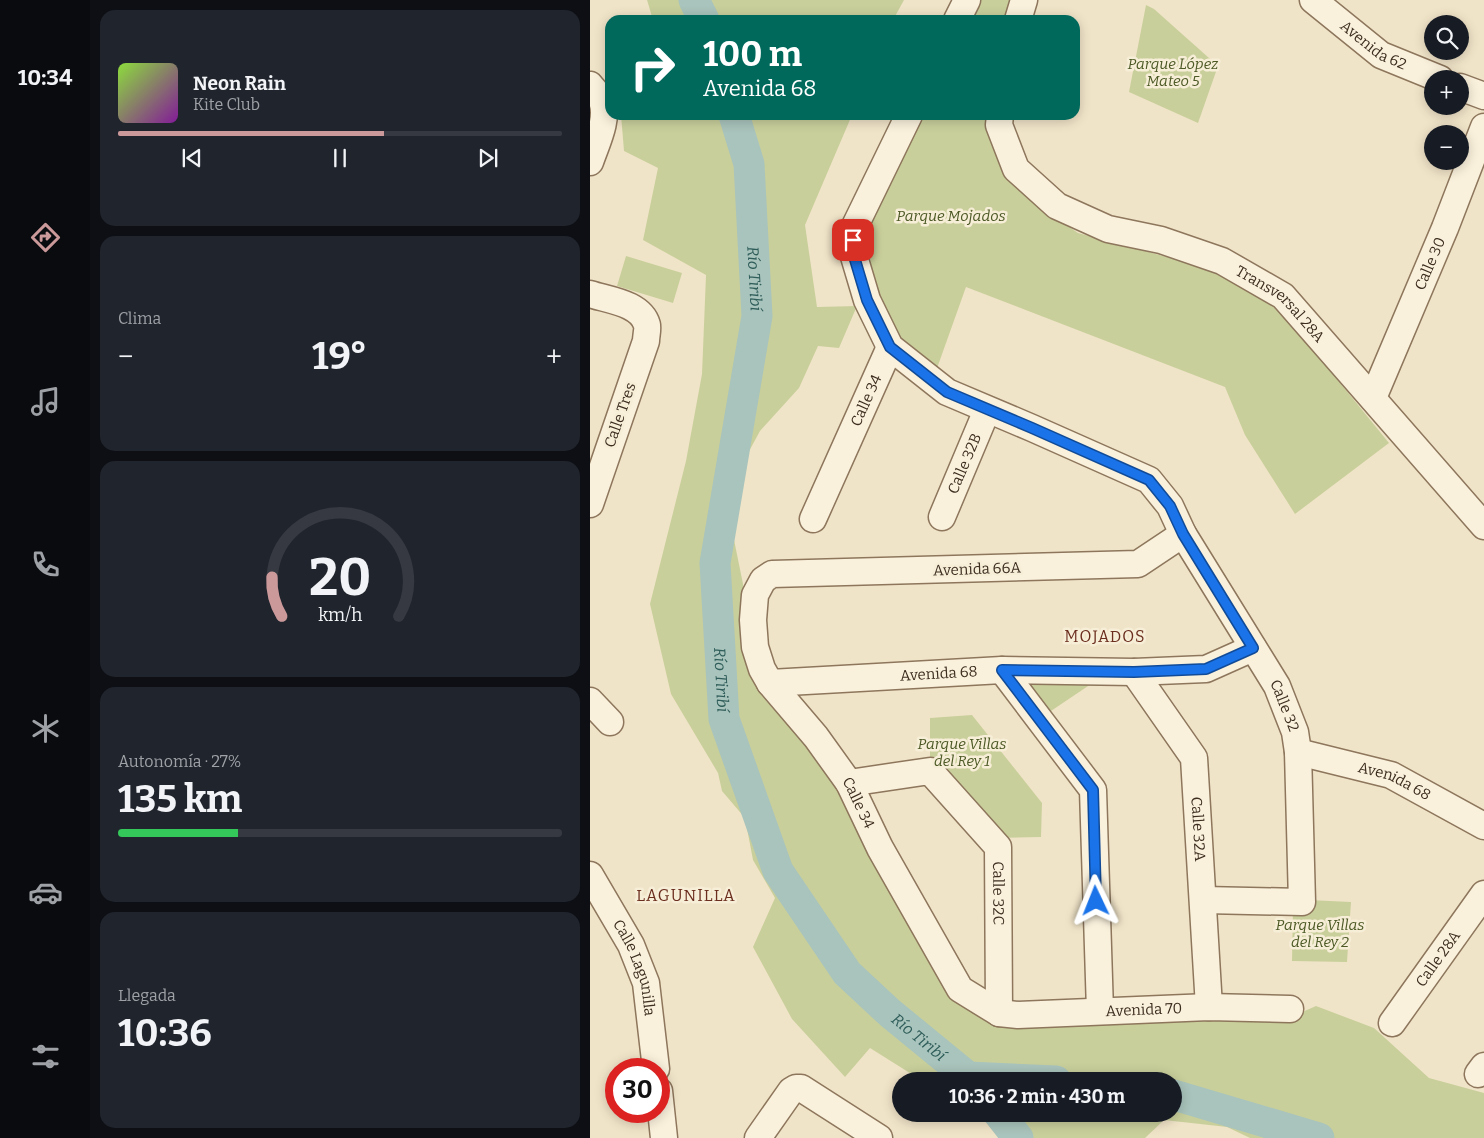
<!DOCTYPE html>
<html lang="es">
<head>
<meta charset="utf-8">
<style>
  :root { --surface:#171b24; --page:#20242c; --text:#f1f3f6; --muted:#9ea1a6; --line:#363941; --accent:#cc999b }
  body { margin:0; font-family:Bitter,serif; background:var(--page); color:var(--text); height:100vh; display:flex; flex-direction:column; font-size:19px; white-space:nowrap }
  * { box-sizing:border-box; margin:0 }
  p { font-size:16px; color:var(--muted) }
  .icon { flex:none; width:28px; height:28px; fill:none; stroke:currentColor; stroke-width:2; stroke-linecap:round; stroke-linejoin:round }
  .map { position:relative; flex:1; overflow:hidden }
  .panel { display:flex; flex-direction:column; gap:10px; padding:10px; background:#0d0f14; width:500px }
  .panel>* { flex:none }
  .hud { position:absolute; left:15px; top:15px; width:475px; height:105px; border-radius:15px; box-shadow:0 2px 12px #0003; background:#00695c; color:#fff; overflow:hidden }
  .buttons { position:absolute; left:834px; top:15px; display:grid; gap:10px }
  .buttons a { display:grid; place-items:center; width:45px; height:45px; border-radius:50%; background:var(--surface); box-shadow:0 2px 12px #0003; font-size:25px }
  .speed { position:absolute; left:15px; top:1058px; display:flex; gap:10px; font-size:25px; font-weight:700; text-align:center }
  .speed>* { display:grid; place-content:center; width:65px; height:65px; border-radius:50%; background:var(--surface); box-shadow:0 2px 12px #0003; line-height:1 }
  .speed .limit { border:8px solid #d22; background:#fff; color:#111 }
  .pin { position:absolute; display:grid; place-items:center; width:42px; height:42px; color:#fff; margin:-21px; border-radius:10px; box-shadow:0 2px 8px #0006 }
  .me { position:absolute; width:55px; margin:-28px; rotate:358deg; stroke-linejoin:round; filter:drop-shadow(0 0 4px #0008) }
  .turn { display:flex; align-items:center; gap:18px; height:105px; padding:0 15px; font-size:22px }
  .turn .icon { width:65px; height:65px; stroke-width:2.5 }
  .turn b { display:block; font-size:35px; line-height:42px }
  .big { font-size:38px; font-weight:700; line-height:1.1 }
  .panel .widget { flex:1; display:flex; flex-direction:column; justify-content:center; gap:8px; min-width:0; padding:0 18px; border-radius:15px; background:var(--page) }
  .panel .dial { align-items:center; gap:0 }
  .dial svg { height:130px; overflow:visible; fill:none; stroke:var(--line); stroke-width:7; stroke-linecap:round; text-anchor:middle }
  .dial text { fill:var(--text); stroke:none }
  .song { display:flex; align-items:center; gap:15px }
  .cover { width:60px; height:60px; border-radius:8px; background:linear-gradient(135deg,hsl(90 70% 55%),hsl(290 70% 35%)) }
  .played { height:5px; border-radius:2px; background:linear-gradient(90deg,var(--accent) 60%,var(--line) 60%) }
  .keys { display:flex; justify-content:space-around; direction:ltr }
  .heat { display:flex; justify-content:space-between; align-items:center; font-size:28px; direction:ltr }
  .charge { height:8px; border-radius:4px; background:linear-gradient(90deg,#34c759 27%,var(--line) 0) }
  .trip { position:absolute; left:302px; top:1072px; width:290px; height:50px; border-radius:25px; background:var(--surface); box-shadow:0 2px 12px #0003; font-weight:700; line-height:50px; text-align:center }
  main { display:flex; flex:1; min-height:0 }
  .tabs { display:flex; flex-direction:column; width:90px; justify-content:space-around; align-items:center; background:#090b0e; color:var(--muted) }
  .tabs .icon { width:35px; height:35px }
  .tabs .selected { color:var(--accent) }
  .tabs b { font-size:22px; color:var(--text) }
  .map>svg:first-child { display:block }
  .green { fill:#c9cf9b }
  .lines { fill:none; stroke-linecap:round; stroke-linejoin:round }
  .river { stroke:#a9c4bc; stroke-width:31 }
  .minor-casing { stroke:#8d765c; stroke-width:29 }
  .minor { stroke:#faf1dc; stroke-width:26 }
  .route-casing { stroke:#114b97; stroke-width:12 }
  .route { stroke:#1a73e8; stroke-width:9 }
  .labels { text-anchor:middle; stroke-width:5; stroke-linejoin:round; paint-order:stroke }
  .street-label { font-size:15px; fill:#3d2e20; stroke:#f7eed8 }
  .park-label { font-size:15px; font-style:italic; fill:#4d5a26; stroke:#f7eed8 }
  .water-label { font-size:16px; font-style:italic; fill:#2f5d5a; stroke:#f7eed8 }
  .neighbourhood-label { font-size:16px; letter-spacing:1px; fill:#6b2e1e; stroke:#f7eed8 }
</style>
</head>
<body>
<main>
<nav class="tabs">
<b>10:34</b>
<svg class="icon selected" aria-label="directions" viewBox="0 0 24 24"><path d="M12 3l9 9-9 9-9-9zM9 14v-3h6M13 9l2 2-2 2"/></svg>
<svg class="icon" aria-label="music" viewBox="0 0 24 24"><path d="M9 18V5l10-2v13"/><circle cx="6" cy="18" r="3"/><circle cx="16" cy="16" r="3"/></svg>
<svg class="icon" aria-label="phone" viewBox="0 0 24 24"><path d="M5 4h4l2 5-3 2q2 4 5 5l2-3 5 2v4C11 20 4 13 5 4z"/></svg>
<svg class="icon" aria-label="climate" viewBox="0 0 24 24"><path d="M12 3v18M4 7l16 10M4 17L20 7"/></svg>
<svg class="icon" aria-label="car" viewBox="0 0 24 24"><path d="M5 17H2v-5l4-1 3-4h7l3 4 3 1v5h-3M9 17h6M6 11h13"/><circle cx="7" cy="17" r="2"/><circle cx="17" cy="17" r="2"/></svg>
<svg class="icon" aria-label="filters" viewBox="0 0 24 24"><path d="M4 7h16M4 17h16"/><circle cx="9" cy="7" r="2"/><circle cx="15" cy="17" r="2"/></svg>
</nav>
<section class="panel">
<div class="widget">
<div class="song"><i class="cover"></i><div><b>Neon Rain</b><p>Kite Club</p></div></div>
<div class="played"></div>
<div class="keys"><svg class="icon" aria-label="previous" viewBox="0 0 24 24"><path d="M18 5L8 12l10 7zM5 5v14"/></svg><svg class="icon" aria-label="pause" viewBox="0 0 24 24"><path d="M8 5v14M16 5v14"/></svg><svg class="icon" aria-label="next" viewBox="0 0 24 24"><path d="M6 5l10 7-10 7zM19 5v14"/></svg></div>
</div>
<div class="widget"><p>Clima</p>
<div class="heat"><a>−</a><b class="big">19°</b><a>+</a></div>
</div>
<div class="widget dial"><svg viewBox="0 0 100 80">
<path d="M14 69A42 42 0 1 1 86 69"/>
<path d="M14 69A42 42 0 0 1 8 45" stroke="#cc999b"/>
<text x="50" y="56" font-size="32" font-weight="700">20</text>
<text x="50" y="72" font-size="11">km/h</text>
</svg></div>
<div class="widget"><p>Autonomía · 27%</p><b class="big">135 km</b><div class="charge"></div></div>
<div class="widget"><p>Llegada</p><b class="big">10:36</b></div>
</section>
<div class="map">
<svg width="894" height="1138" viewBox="0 0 894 1138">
  <rect width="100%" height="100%" fill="#f0e4c8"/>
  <g class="green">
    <polygon points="57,0 314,0 303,20 63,20"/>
    <polygon points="389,0 422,0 416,20 379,20"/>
    <polygon points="556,5 564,9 628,66 608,123 539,92"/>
    <polygon points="31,115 262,115 215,225 227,307 267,306 249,348 228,346 209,388 170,431 151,466 141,525 153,584 154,629 246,776 290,870 412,1024 694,1020 726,1006 784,1028 839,1078 894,1093 894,1138 660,1138 637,1127 574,1120 555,1138 420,1138 401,1114 584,1114 584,1081 338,1081 331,1080 280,1048 255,1077 202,1019 163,947 185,898 163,860 155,818 132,791 128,773 81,694 60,604 96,461 112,374 116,275 53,240 68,168 34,151"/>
    <polygon points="331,115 398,115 413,165 436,197 488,233 625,270 685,303 799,443 705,514 655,435 635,387 376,287 346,371 308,339 284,288 278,244 280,217"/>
    <polygon points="36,256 92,273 83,303 27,286"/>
    <polygon points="507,680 455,715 438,689 441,683"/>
    <polygon points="382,715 452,803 451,837 406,838 340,766 340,718"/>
    <polygon points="719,900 761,902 757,962 702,961 703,908"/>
  </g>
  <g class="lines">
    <g class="river">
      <polyline points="104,0 114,20"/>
      <path id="s1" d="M144 115 159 164 167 316 125 563 134 719 188 871 257 973 300 1013 383 1081"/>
      <polyline points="379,1077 466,1081"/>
      <polyline points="584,1095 729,1138"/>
      <polyline points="409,1114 428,1138"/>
    </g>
    <defs>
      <g id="minor">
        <path id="s2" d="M723 0 791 55 850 79"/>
        <polyline points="367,20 377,0"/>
        <polyline points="428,20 434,0"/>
        <path d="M0 85C4 90 9 95 12 101 19 119 6 144 0 162"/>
        <polyline points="870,87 894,96"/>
        <path id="s3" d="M319 115 264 228 263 253 277 300 300 347 357 392 442 428 559 480 580 506 593 534 687 686 705 732 708 752 712 902 614 900"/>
        <path id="s4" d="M410 115 409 125 426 169 467 206 518 229 571 240 632 261 693 296 894 526"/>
        <path d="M0 294C18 300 51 303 57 325 58 329 56 336 56 341L0 504"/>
        <path id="s5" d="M783 398 855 228 894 127"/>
        <path id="s6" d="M352 517 397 410"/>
        <path id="s7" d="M223 519 300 347"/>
        <path id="s8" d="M593 534 548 564 182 574 173 580 165 595 163 620 165 647 172 669 180 683 226 737 259 783 290 848 370 989 409 1013 428 1015 619 1007 700 1009"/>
        <polyline points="412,670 503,790 510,1011"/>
        <path id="s9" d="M544 672 604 758 619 1007"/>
        <path id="s10" d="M180 683 412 670 544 672 616 669 663 648"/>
        <polyline points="0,701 20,722"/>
        <path id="s11" d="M708 752 801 775 894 826"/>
        <path id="s12" d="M259 783 340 771 408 847 409 1013"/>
        <path id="s13" d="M0 875 41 945 56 983 66 1069"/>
        <path id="s14" d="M802 1023 894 894"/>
        <polyline points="888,1074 894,1066"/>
        <polyline points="69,1091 74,1138"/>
        <polyline points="168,1138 201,1091 206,1088 211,1088 289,1138"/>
      </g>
    </defs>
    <use href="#minor" class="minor-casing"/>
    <use href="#minor" class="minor"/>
  </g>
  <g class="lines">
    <defs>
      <polyline id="route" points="263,240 263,253 277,300 300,347 357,392 442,428 559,480 580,506 593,534 663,648 616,669 544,672 412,670 503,790 506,901"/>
    </defs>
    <use href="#route" class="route-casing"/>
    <use href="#route" class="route"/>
  </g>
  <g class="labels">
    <g class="street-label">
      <text dy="5" stroke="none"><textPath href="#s2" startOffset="76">Avenida 62</textPath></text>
      <text dy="5" stroke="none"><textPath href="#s5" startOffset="146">Calle 30</textPath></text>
      <text dy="5" stroke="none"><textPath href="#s4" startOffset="360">Transversal 28A</textPath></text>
      <text dy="5" stroke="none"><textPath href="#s7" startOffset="130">Calle 34</textPath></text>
      <text transform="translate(30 415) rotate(-71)" y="5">Calle Tres</text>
      <text dy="5" stroke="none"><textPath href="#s6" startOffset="58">Calle 32B</textPath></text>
      <text transform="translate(387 569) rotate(-2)" y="5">Avenida 66A</text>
      <text dy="5" stroke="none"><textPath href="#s10" startOffset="169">Avenida 68</textPath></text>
      <text dy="5" stroke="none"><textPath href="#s3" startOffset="809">Calle 32</textPath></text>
      <text dy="5" stroke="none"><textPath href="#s11" startOffset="101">Avenida 68</textPath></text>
      <text dy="5" stroke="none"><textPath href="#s8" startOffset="689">Calle 34</textPath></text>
      <text dy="5" stroke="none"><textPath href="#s9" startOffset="176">Calle 32A</textPath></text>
      <text dy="5" stroke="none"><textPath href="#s12" startOffset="230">Calle 32C</textPath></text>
      <text dy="5" stroke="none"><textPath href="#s14" startOffset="79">Calle 28A</textPath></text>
      <text dy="5" stroke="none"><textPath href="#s13" startOffset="104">Calle Lagunilla</textPath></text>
      <text dy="5" stroke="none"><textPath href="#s8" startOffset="1092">Avenida 70</textPath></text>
    </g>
    <g class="park-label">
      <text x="583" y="69">Parque López<tspan x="583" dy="17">Mateo 5</tspan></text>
      <text x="361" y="221">Parque Mojados</text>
      <text x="372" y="749">Parque Villas<tspan x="372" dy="17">del Rey 1</tspan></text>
      <text x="730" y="930">Parque Villas<tspan x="730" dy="17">del Rey 2</tspan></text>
    </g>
    <g class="water-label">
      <text dy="6" stroke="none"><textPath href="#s1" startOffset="166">Río Tiribí</textPath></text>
      <text dy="6" stroke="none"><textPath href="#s1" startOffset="571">Río Tiribí</textPath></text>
      <text dy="6" stroke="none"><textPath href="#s1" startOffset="991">Río Tiribí</textPath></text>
    </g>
    <g class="neighbourhood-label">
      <text x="515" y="642">MOJADOS</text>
      <text x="96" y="901">LAGUNILLA</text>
    </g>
  </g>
</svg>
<div class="buttons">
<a><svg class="icon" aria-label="search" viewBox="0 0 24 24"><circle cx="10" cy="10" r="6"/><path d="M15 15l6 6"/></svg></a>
<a>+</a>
<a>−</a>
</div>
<div class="speed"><div class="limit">30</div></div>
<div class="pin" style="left:263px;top:240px;background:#d93025"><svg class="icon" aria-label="arrive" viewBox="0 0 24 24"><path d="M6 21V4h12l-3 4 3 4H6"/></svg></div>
<svg class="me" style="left:506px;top:901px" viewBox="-20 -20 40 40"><path d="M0-17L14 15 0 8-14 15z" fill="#1a73e8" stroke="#fff" stroke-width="4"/></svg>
<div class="trip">10:36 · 2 min · 430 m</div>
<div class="hud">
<div class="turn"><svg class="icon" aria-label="right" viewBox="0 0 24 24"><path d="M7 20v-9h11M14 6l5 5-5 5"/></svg><div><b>100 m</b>Avenida 68</div></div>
</div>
</div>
</main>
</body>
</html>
